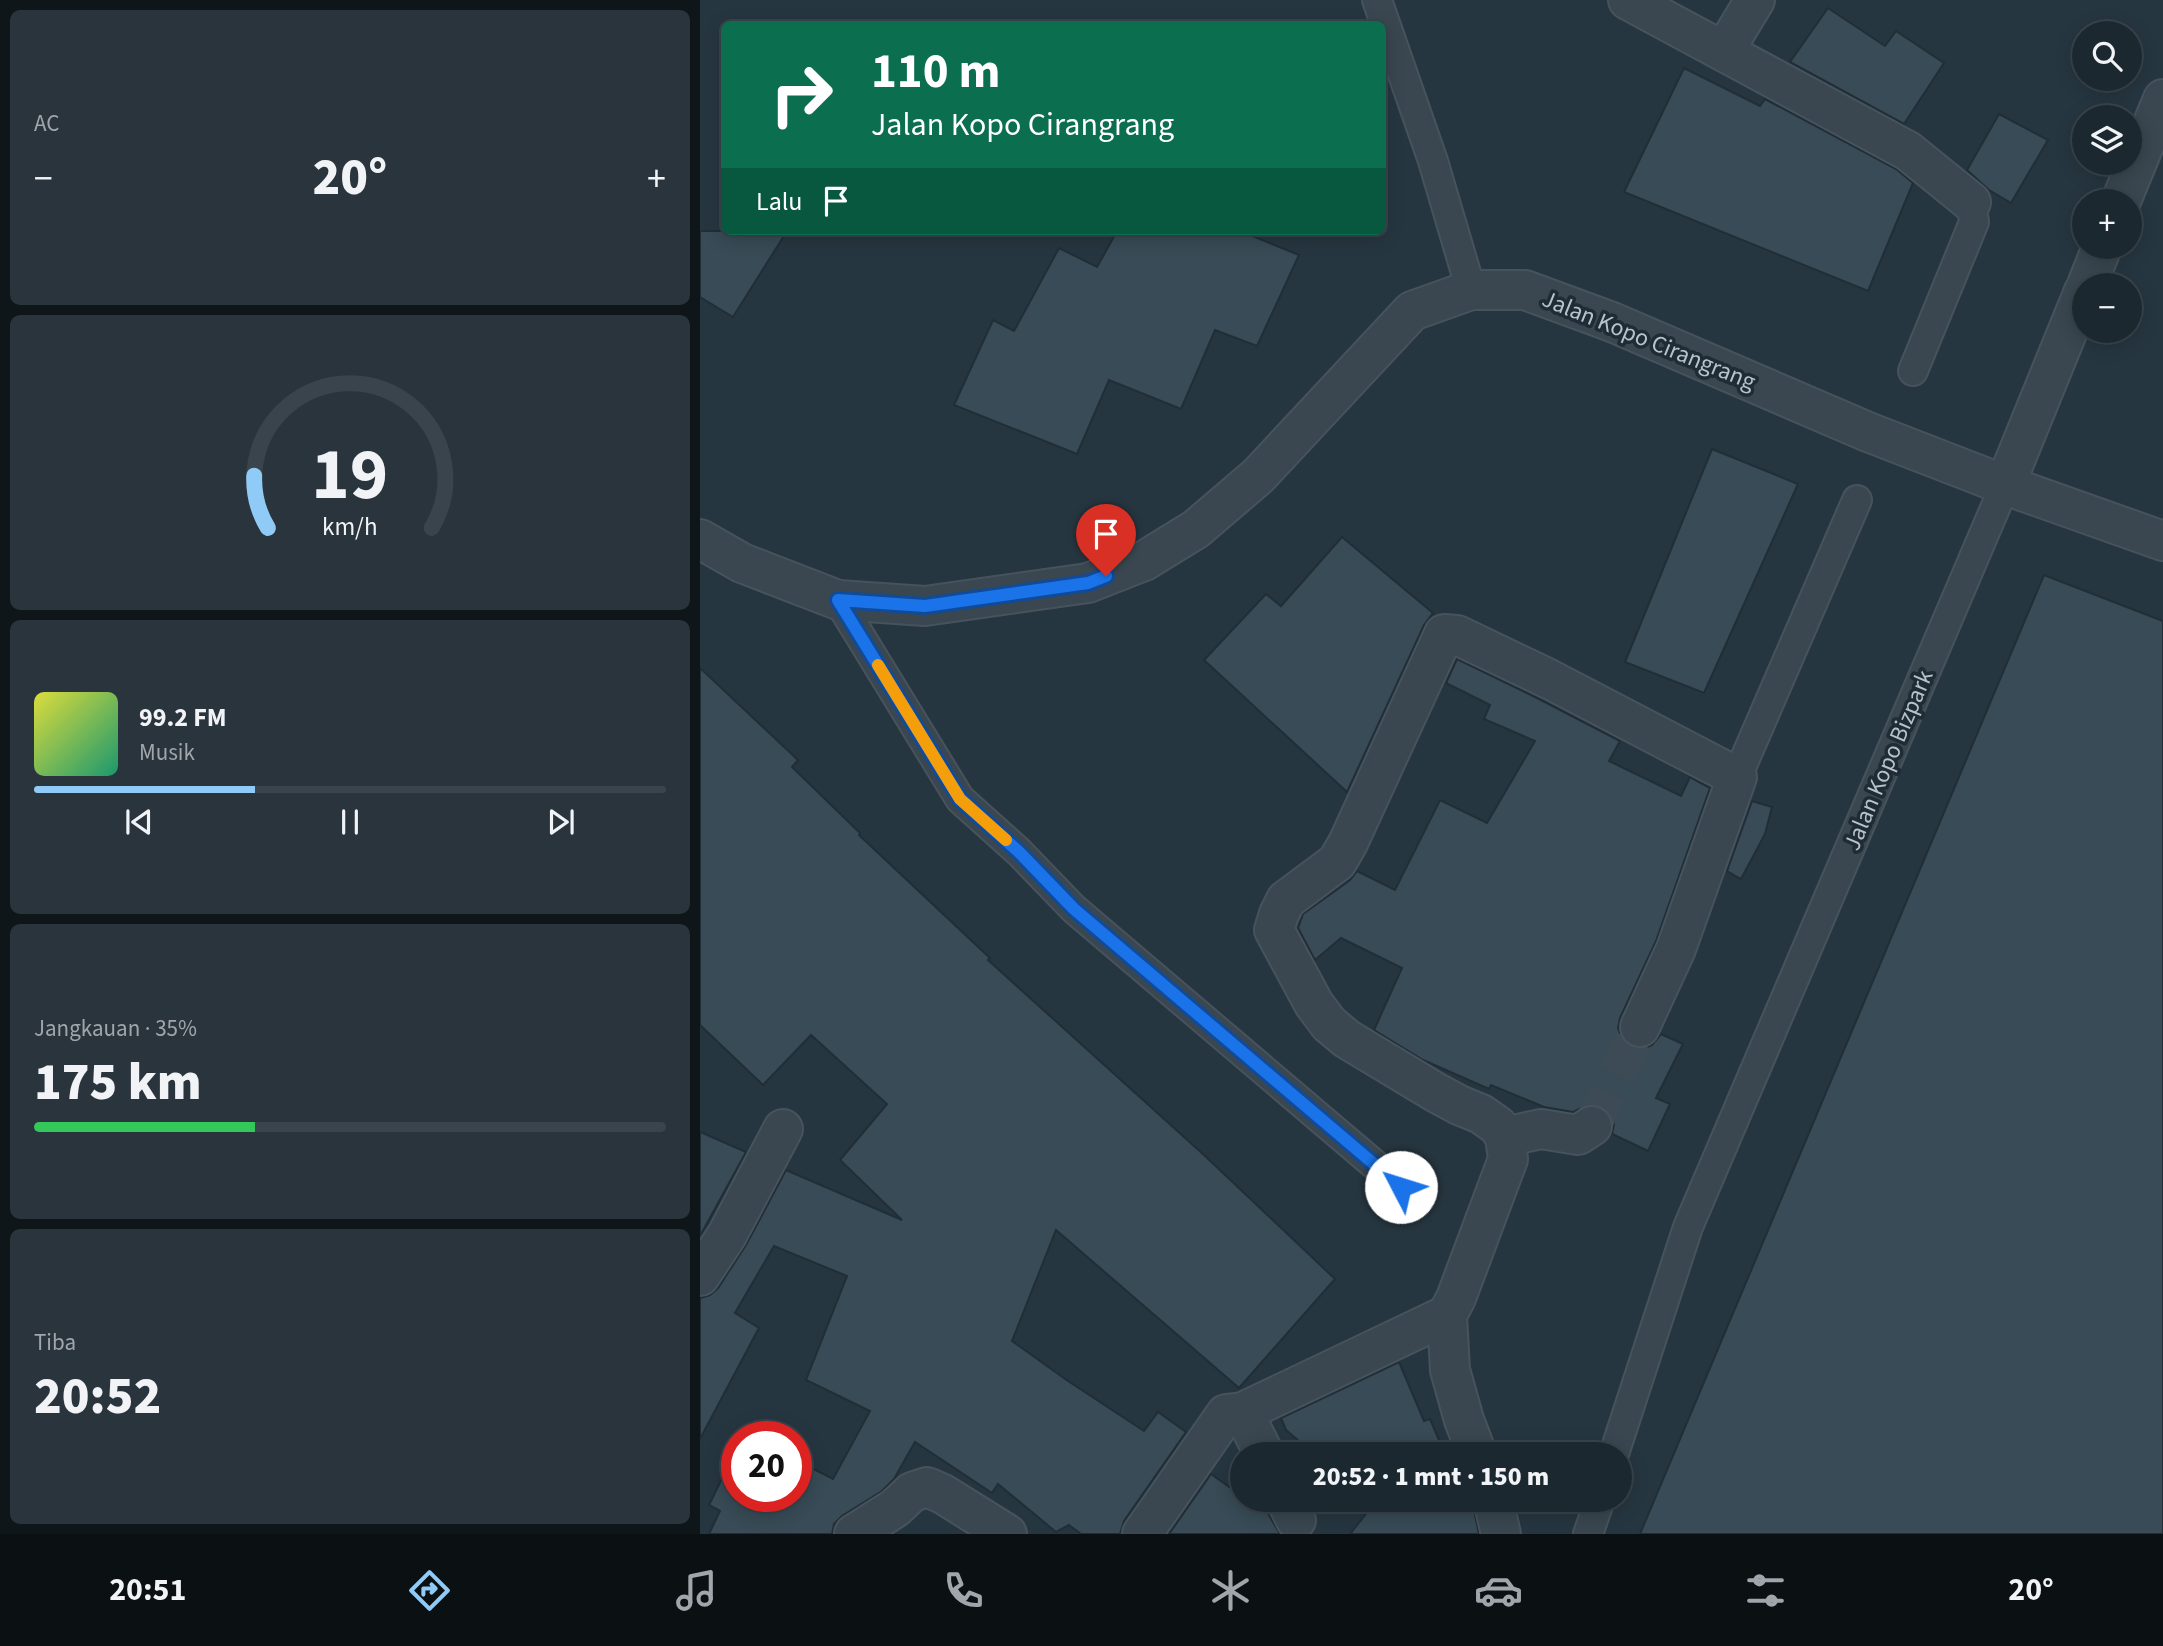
<!DOCTYPE html>
<html lang="id">
<head>
<meta charset="utf-8">
<style>
  :root { --surface:#1c2830; --page:#29343c; --text:#f1f3f6; --muted:#a0a6ab; --line:#3a444c; --accent:#90caf6 }
  body { margin:0; font-family:"Source Sans 3",sans-serif; background:var(--page); color:var(--text); height:100vh; display:flex; flex-direction:column; font-size:26px; white-space:nowrap }
  * { box-sizing:border-box; margin:0 }
  p { font-size:23px; color:var(--muted) }
  .icon { flex:none; width:38px; height:38px; fill:none; stroke:currentColor; stroke-width:2; stroke-linecap:round; stroke-linejoin:round }
  .map { position:relative; flex:1; overflow:hidden }
  .panel { display:flex; flex-direction:column; gap:10px; padding:10px; background:#0f161a; width:700px }
  .panel>* { flex:none }
  .hud { position:absolute; left:21px; top:21px; width:665px; height:214px; border-radius:10px; box-shadow:0 4px 18px #0003,0 0 0 2px var(--line); background:#0b6e4f; color:#fff; overflow:hidden }
  .tools { position:absolute; left:1372px; top:21px; display:grid; gap:14px }
  .tools a { display:grid; place-items:center; width:70px; height:70px; border-radius:50%; background:var(--surface); box-shadow:0 4px 18px #0003,0 0 0 2px var(--line); font-size:35px }
  .speed { position:absolute; left:21px; top:1421px; display:flex; gap:14px; font-size:35px; font-weight:700; text-align:center }
  .speed>* { display:grid; place-content:center; width:91px; height:91px; border-radius:50%; background:var(--surface); box-shadow:0 4px 18px #0003,0 0 0 2px var(--line); line-height:1 }
  .speed .limit { border:10px solid #d22; background:#fff; color:#111 }
  .pin { position:absolute; display:grid; place-items:center; width:60px; height:60px; color:#fff; margin:-72px -30px; border-radius:50% 50% 50% 0; rotate:-45deg; box-shadow:0 0 7px #0007 }
  .pin .icon { rotate:45deg }
  .me { position:absolute; width:77px; margin:-38px; rotate:310deg; stroke-linejoin:round; filter:drop-shadow(0 0 5px #0008) }
  .turn { display:flex; align-items:center; gap:24px; height:147px; padding:0 35px; font-size:32px }
  .turn .icon { width:91px; height:91px; stroke-width:2.5 }
  .turn b { display:block; font-size:49px; line-height:60px }
  .then { display:flex; align-items:center; height:66px; padding:0 35px; background:#0003; gap:14px; font-size:26px }
  .big { font-size:52px; font-weight:800; line-height:1.1 }
  .panel .card { flex:1; display:flex; flex-direction:column; justify-content:center; gap:10px; min-width:0; padding:0 24px; border-radius:10px; background:var(--page) }
  .panel .dial { align-items:center; gap:0 }
  .dial svg { height:182px; overflow:visible; fill:none; stroke:var(--line); stroke-width:7; stroke-linecap:round; text-anchor:middle }
  .dial text { fill:var(--text); stroke:none }
  .song { display:flex; align-items:center; gap:21px }
  .cover { width:84px; height:84px; border-radius:10px; background:linear-gradient(135deg,hsl(60 70% 55%),hsl(160 70% 35%)) }
  .played { height:7px; border-radius:4px; background:linear-gradient(90deg,var(--accent) 35%,var(--line) 35%) }
  .keys { display:flex; justify-content:space-around; direction:ltr }
  .heat { display:flex; justify-content:space-between; align-items:center; font-size:38px; direction:ltr }
  .charge { height:10px; border-radius:5px; background:linear-gradient(90deg,#34c759 35%,var(--line) 0) }
  .trip { position:absolute; left:530px; top:1442px; width:402px; height:70px; border-radius:35px; background:var(--surface); box-shadow:0 4px 18px #0003,0 0 0 2px var(--line); font-weight:800; line-height:70px; text-align:center }
  .dock { display:flex; height:112px; justify-content:space-around; align-items:center; background:#0b1013; color:var(--muted) }
  .dock .icon { width:49px; height:49px }
  .dock .active { color:var(--accent) }
  .dock b { font-size:32px; color:var(--text) }
  main { display:flex; flex:1; min-height:0 }
  .map>svg:first-child { display:block }
  .building { fill:#384b56; stroke:#212e37; stroke-width:2 }
  .lines { fill:none; stroke-linecap:round; stroke-linejoin:round }
  .minor-tunnel { stroke:#3c4b55; stroke-width:38; stroke-dasharray:38 19; stroke-linecap:butt }
  .service-casing { stroke:#47535c; stroke-width:32 }
  .minor-casing { stroke:#47535c; stroke-width:42 }
  .service { stroke:#3a4750; stroke-width:28 }
  .minor { stroke:#3a4750; stroke-width:38 }
  .route-casing { stroke:#114b97; stroke-width:18 }
  .route { stroke:#1a73e8; stroke-width:12 }
  .slow { stroke:#f59e0b; stroke-width:12 }
  .labels { text-anchor:middle; stroke-width:7; stroke-linejoin:round; paint-order:stroke }
  .street-label { font-size:24px; fill:#b7c2ca; stroke:#1f2c35 }
</style>
</head>
<body>
<main>
<section class="panel">
<div class="card"><p>AC</p>
<div class="heat"><a>−</a><b class="big">20°</b><a>+</a></div>
</div>
<div class="card dial"><svg viewBox="0 0 100 80">
<path d="M14 69A42 42 0 1 1 86 69"/>
<path d="M14 69A42 42 0 0 1 8 46" stroke="#90caf6"/>
<text x="50" y="56" font-size="32" font-weight="700">19</text>
<text x="50" y="72" font-size="11">km/h</text>
</svg></div>
<div class="card">
<div class="song"><i class="cover"></i><div><b>99.2 FM</b><p>Musik</p></div></div>
<div class="played"></div>
<div class="keys"><svg class="icon" aria-label="previous" viewBox="0 0 24 24"><path d="M18 5L8 12l10 7zM5 5v14"/></svg><svg class="icon" aria-label="pause" viewBox="0 0 24 24"><path d="M8 5v14M16 5v14"/></svg><svg class="icon" aria-label="next" viewBox="0 0 24 24"><path d="M6 5l10 7-10 7zM19 5v14"/></svg></div>
</div>
<div class="card"><p>Jangkauan · 35%</p><b class="big">175 km</b><div class="charge"></div></div>
<div class="card"><p>Tiba</p><b class="big">20:52</b></div>
</section>
<div class="map">
<svg width="1463" height="1534" viewBox="0 0 1463 1534">
  <rect width="100%" height="100%" fill="#263640"/>
  <g class="building">
    <polygon points="1128,8 1185,46 1196,31 1244,63 1204,124 1090,62"/>
    <polygon points="984,68 1060,106 1065,99 1196,169 1213,183 1168,291 924,192"/>
    <polygon points="1299,114 1348,140 1311,203 1289,190 1267,170"/>
    <polygon points="0,231 87,231 33,317 0,297"/>
    <polygon points="417,231 540,231 599,255 557,346 515,330 481,409 409,380 377,454 254,405 293,320 314,331 359,248 397,267"/>
    <polygon points="1012,449 1098,484 1004,693 925,662"/>
    <polygon points="642,537 733,613 724,625 647,792 504,660 566,594 581,606"/>
    <polygon points="1344,575 1463,621 1463,1534 940,1534"/>
    <polygon points="757,659 839,699 920,741 909,761 981,796 990,777 1010,788 956,941 920,1018 918,1028 922,1039 931,1047 943,1049 952,1045 961,1034 983,1044 956,1098 970,1104 948,1151 912,1134 914,1124 911,1115 901,1106 890,1104 873,1112 844,1107 791,1085 789,1089 723,1060 674,1030 702,968 641,938 615,960 598,928 603,914 650,880 657,871 695,890 740,800 787,823 835,741 784,719 790,705 746,683"/>
    <polygon points="0,668 98,760 92,767 160,833 159,835 290,958 288,960 504,1155 635,1279 539,1388 356,1230 312,1341 368,1381 444,1431 458,1412 486,1432 424,1521 420,1534 381,1534 369,1525 356,1532 298,1484 292,1493 215,1442 194,1479 182,1491 142,1516 134,1524 132,1534 9,1534 20,1511 9,1505 33,1456 37,1457 37,1496 96,1496 96,1460 133,1479 170,1411 106,1380 147,1276 74,1246 35,1313 59,1328 0,1439 0,1298 10,1295 18,1288 46,1245 86,1170 202,1220 140,1160 187,1104 111,1035 63,1085 0,1025"/>
    <polygon points="1052,801 1072,807 1065,834 1041,879 1027,871"/>
    <polygon points="0,1132 46,1152 0,1236"/>
    <polygon points="699,1362 724,1421 730,1419 745,1454 614,1454 586,1430 581,1418"/>
    <polygon points="511,1474 535,1491 542,1488 542,1500 564,1500 566,1510 580,1534 469,1534"/>
    <polygon points="666,1500 772,1500 779,1534 650,1534 673,1505"/>
  </g>
  <g class="lines">
    <polyline class="minor-tunnel" points="892,1126 940,1027"/>
    <defs>
      <g id="service">
        <polyline points="677,0 733,161 771,290"/>
        <polyline points="1213,371 1274,222 1271,202"/>
        <polyline points="138,600 260,799 319,852 374,909 701,1187"/>
        <polyline points="1037,777 1157,500"/>
        <polyline points="914,1454 988,1227 1305,485"/>
        <polyline points="888,1534 900,1500"/>
      </g>
      <g id="minor">
        <polyline points="928,0 1208,151 1271,202"/>
        <polyline points="1024,51 1055,0"/>
        <polyline points="1421,201 1463,99"/>
        <polyline points="1387,285 1402,247"/>
        <polyline points="1305,485 1384,291"/>
        <polyline points="0,539 42,563 138,600 225,606 388,583 444,561 496,529 558,476 712,311 771,290 825,290 912,322 1168,432 1305,485 1463,541"/>
        <polyline points="805,1137 841,1129 878,1135 892,1126"/>
        <polyline points="0,1276 27,1235 83,1129"/>
        <polyline points="543,1412 564,1454"/>
        <polyline points="777,1454 764,1420 750,1370 747,1315 756,1298 808,1159 805,1137 798,1126 781,1114 759,1105 735,1092 647,1039 629,1024 614,1004 574,930 579,914 586,900 637,862 648,843 744,634 757,635 849,679 1037,777 976,949 940,1027"/>
        <polyline points="586,1500 596,1520"/>
        <polyline points="793,1500 801,1534"/>
        <polyline points="154,1534 195,1508 212,1492 227,1487 243,1494 307,1534"/>
        <polyline points="442,1534 526,1414 543,1412 747,1315"/>
      </g>
    </defs>
    <use href="#service" class="service-casing"/>
    <use href="#minor" class="minor-casing"/>
    <use href="#service" class="service"/>
    <use href="#minor" class="minor"/>
  </g>
  <g class="lines">
    <defs>
      <polyline id="route" points="406,576 388,583 225,606 138,600 260,799 319,852 374,909 701,1187"/>
    </defs>
    <use href="#route" class="route-casing"/>
    <use href="#route" class="route"/>
    <polyline class="slow" points="178,665 260,799 306,840"/>
  </g>
  <g class="labels">
    <g class="street-label">
      <text transform="translate(949 340) rotate(22)" y="8">Jalan Kopo Cirangrang</text>
      <text transform="translate(1188 760) rotate(-67)" y="8">Jalan Kopo Bizpark</text>
    </g>
  </g>
</svg>
<div class="tools">
<a><svg class="icon" aria-label="search" viewBox="0 0 24 24"><circle cx="10" cy="10" r="6"/><path d="M15 15l6 6"/></svg></a>
<a><svg class="icon" aria-label="layers" viewBox="0 0 24 24"><path d="M12 4l9 5-9 5-9-5zM3 14l9 5 9-5"/></svg></a>
<a>+</a>
<a>−</a>
</div>
<div class="speed"><div class="limit">20</div></div>
<div class="pin" style="left:406px;top:576px;background:#d93025"><svg class="icon" aria-label="arrive" viewBox="0 0 24 24"><path d="M6 21V4h12l-3 4 3 4H6"/></svg></div>
<svg class="me" style="left:701px;top:1187px" viewBox="-20 -20 40 40"><circle r="19" fill="#fff"/><path d="M0-13L10 11 0 6-10 11z" fill="#1a73e8"/></svg>
<div class="trip">20:52 · 1 mnt · 150 m</div>
<div class="hud">
<div class="turn"><svg class="icon" aria-label="right" viewBox="0 0 24 24"><path d="M7 20v-9h11M14 6l5 5-5 5"/></svg><div><b>110 m</b>Jalan Kopo Cirangrang</div></div>
<div class="then">Lalu<svg class="icon" aria-label="arrive" viewBox="0 0 24 24"><path d="M6 21V4h12l-3 4 3 4H6"/></svg></div>
</div>
</div>
</main>
<nav class="dock">
<b>20:51</b>
<svg class="icon active" aria-label="directions" viewBox="0 0 24 24"><path d="M12 3l9 9-9 9-9-9zM9 14v-3h6M13 9l2 2-2 2"/></svg>
<svg class="icon" aria-label="music" viewBox="0 0 24 24"><path d="M9 18V5l10-2v13"/><circle cx="6" cy="18" r="3"/><circle cx="16" cy="16" r="3"/></svg>
<svg class="icon" aria-label="phone" viewBox="0 0 24 24"><path d="M5 4h4l2 5-3 2q2 4 5 5l2-3 5 2v4C11 20 4 13 5 4z"/></svg>
<svg class="icon" aria-label="climate" viewBox="0 0 24 24"><path d="M12 3v18M4 7l16 10M4 17L20 7"/></svg>
<svg class="icon" aria-label="car" viewBox="0 0 24 24"><path d="M5 17H2v-5l4-1 3-4h7l3 4 3 1v5h-3M9 17h6M6 11h13"/><circle cx="7" cy="17" r="2"/><circle cx="17" cy="17" r="2"/></svg>
<svg class="icon" aria-label="filters" viewBox="0 0 24 24"><path d="M4 7h16M4 17h16"/><circle cx="9" cy="7" r="2"/><circle cx="15" cy="17" r="2"/></svg>
<b>20°</b>
</nav>
</body>
</html>
